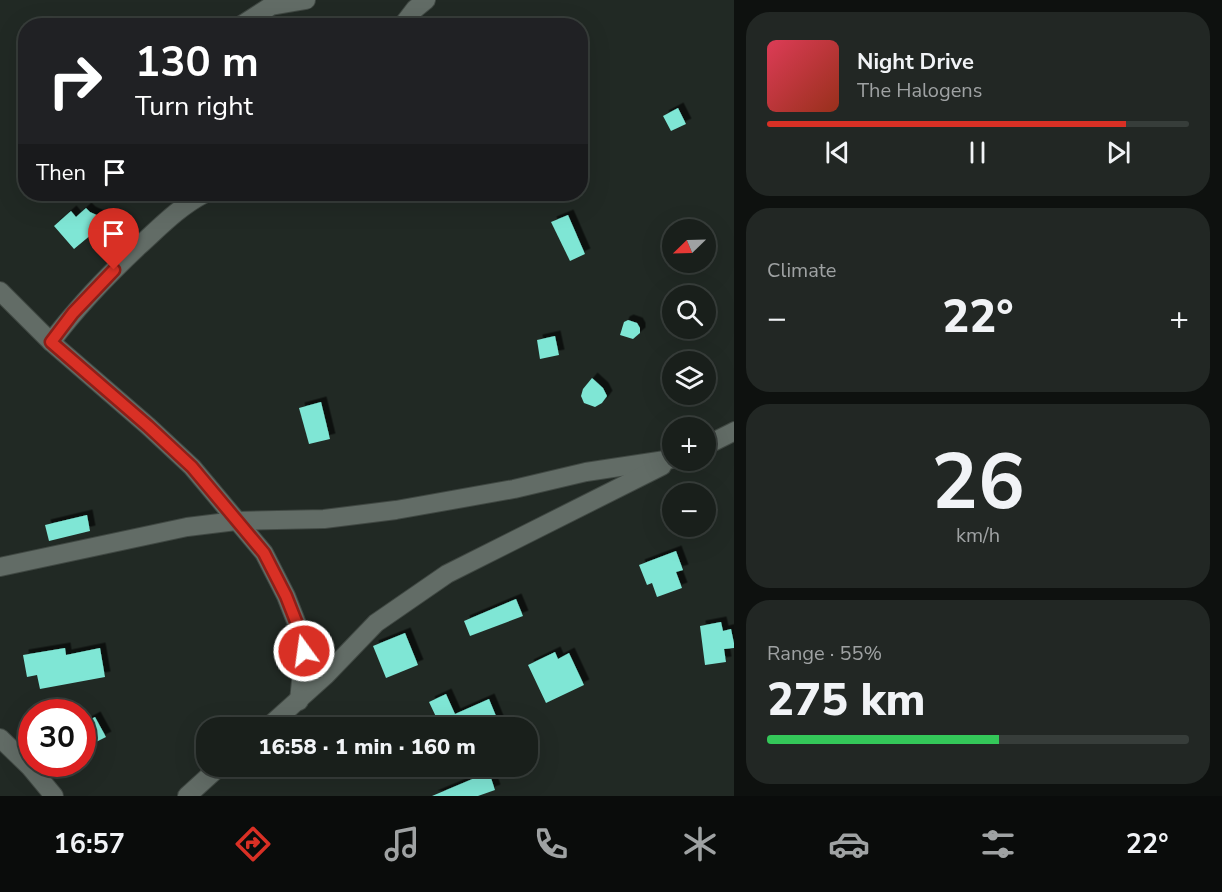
<!DOCTYPE html>
<html lang="en">
<head>
<meta charset="utf-8">
<style>
  :root { --surface:#191f1b; --page:#222724; --text:#f1f3f6; --muted:#9fa2a3; --line:#373d3a; --accent:#d93025 }
  body { margin:0; font-family:"Nunito Sans",sans-serif; background:var(--page); color:var(--text); height:100vh; display:flex; flex-direction:column; font-size:22px; white-space:nowrap }
  * { box-sizing:border-box; margin:0 }
  p { font-size:20px; color:var(--muted) }
  .icon { flex:none; width:33px; height:33px; fill:none; stroke:currentColor; stroke-width:2; stroke-linecap:round; stroke-linejoin:round }
  .map { position:relative; flex:1; overflow:hidden }
  .panel { display:flex; flex-direction:column; gap:12px; padding:12px; background:#0e110f; width:488px }
  .panel>* { flex:none }
  .hud { position:absolute; left:18px; top:18px; width:570px; height:183px; border-radius:24px; box-shadow:0 6px 24px #0002,0 0 0 2px var(--line); background:#202124; color:#fff; overflow:hidden }
  .needle { width:39px; rotate:247deg }
  .fabs { position:absolute; left:662px; top:219px; display:grid; gap:12px }
  .fabs a { display:grid; place-items:center; width:54px; height:54px; border-radius:50%; background:var(--surface); box-shadow:0 6px 24px #0002,0 0 0 2px var(--line); font-size:30px }
  .speed { position:absolute; left:18px; top:699px; display:flex; gap:12px; font-size:30px; font-weight:700; text-align:center }
  .speed>* { display:grid; place-content:center; width:78px; height:78px; border-radius:50%; background:var(--surface); box-shadow:0 6px 24px #0002,0 0 0 2px var(--line); line-height:1 }
  .speed .limit { border:9px solid #d22; background:#fff; color:#111 }
  .pin { position:absolute; display:grid; place-items:center; width:51px; height:51px; color:#fff; margin:-62px -26px; border-radius:50% 50% 50% 0; rotate:-45deg; box-shadow:0 0 6px #0007 }
  .pin .icon { rotate:45deg }
  .me { position:absolute; width:66px; margin:-33px; rotate:346deg; stroke-linejoin:round; filter:drop-shadow(0 0 4px #0008) }
  .turn { display:flex; align-items:center; gap:21px; height:126px; padding:0 18px; font-size:27px }
  .turn .icon { width:78px; height:78px; stroke-width:2.5 }
  .turn b { display:block; font-size:42px; line-height:51px }
  .then { display:flex; align-items:center; height:57px; padding:0 18px; background:#0003; gap:12px; font-size:22px }
  .big { font-size:45px; font-weight:800; line-height:1.1 }
  .panel .tile { flex:1; display:flex; flex-direction:column; justify-content:center; gap:9px; min-width:0; padding:0 21px; border-radius:24px; background:var(--page) }
  .panel .dial { align-items:center; gap:0 }
  .dial b { font-size:78px; line-height:1 }
  .song { display:flex; align-items:center; gap:18px }
  .cover { width:72px; height:72px; border-radius:9px; background:linear-gradient(135deg,hsl(350 70% 55%),hsl(10 70% 35%)) }
  .played { height:6px; border-radius:3px; background:linear-gradient(90deg,var(--accent) 85%,var(--line) 85%) }
  .keys { display:flex; justify-content:space-around; direction:ltr }
  .heat { display:flex; justify-content:space-between; align-items:center; font-size:33px; direction:ltr }
  .charge { height:9px; border-radius:4px; background:linear-gradient(90deg,#34c759 55%,var(--line) 0) }
  .trip { position:absolute; left:196px; top:717px; width:342px; height:60px; border-radius:24px; background:var(--surface); box-shadow:0 6px 24px #0002,0 0 0 2px var(--line); font-weight:800; line-height:60px; text-align:center }
  .dock { display:flex; height:96px; justify-content:space-around; align-items:center; background:#0a0c0b; color:var(--muted) }
  .dock .icon { width:42px; height:42px }
  .dock .active { color:var(--accent) }
  .dock b { font-size:27px; color:var(--text) }
  main { display:flex; flex:1; min-height:0 }
  .map>svg:first-child { display:block }
  .building { fill:#7fe6d5; filter:url(#shadow) }
  .lines { fill:none; stroke-linecap:round; stroke-linejoin:round }
  .street-casing { stroke:#404843; stroke-width:20 }
  .street { stroke:#626c66; stroke-width:18 }
  .route-casing { stroke:#8d1f18; stroke-width:15 }
  .route { stroke:#d93025; stroke-width:10 }
</style>
</head>
<body>
<main>
<div class="map">
<svg width="735" height="796" viewBox="0 0 735 796">
  <defs>
    <filter id="shadow"><feDropShadow dx="5.5" dy="-5.5" stdDeviation="0" flood-color="#0009"/></filter>
  </defs>
  <rect width="100%" height="100%" fill="#212924"/>
  <g class="building">
    <polygon points="678,108 686,124 671,131 663,116"/>
    <polygon points="86,208 90,212 101,217 94,224 98,229 74,249 54,226 71,211 76,217"/>
    <polygon points="568,215 585,254 570,261 551,222"/>
    <polygon points="628,320 637,323 640,328 640,333 633,339 620,335 624,322"/>
    <polygon points="555,336 559,355 540,359 537,340"/>
    <polygon points="592,378 603,388 607,396 602,403 595,407 584,403 581,396 583,389"/>
    <polygon points="321,402 330,439 309,444 299,408"/>
    <polygon points="87,515 90,531 49,541 45,525"/>
    <polygon points="676,551 683,570 676,572 682,588 657,597 652,583 647,585 639,565"/>
    <polygon points="516,599 523,616 470,636 464,621"/>
    <polygon points="721,622 723,631 731,629 735,648 724,649 726,662 705,665 700,626"/>
    <polygon points="405,633 418,665 386,678 373,646"/>
    <polygon points="65,648 66,655 100,648 105,677 40,689 37,675 27,677 23,655"/>
    <polygon points="555,652 558,659 569,653 584,685 546,703 528,665"/>
    <polygon points="446,694 455,714 489,699 501,728 422,728 438,721 429,702"/>
    <polygon points="95,717 106,737 82,749 82,724"/>
    <polygon points="489,772 495,790 478,796 432,796"/>
  </g>
  <g class="lines">
    <defs>
      <g id="street">
        <polyline points="240,26 271,6 306,0"/>
        <polyline points="402,26 415,9 426,0"/>
        <polyline points="0,291 51,342 148,426 192,467 264,553 286,596 299,629 304,651 299,701"/>
        <path d="M51 342C78 306 107 276 139 246 160 227 179 207 204 194"/>
        <polyline points="705,446 735,431"/>
        <polyline points="0,567 187,527 236,521 324,519 396,510 514,489 586,472 672,459"/>
        <polyline points="267,728 326,675 376,623 447,574 662,466"/>
        <polyline points="0,738 30,767 54,796"/>
        <polyline points="187,796 220,766"/>
      </g>
    </defs>
    <use href="#street" class="street-casing"/>
    <use href="#street" class="street"/>
  </g>
  <g class="lines">
    <defs>
      <polyline id="route" points="114,270 73,313 51,342 148,426 192,467 264,553 286,596 299,629 304,651"/>
    </defs>
    <use href="#route" class="route-casing"/>
    <use href="#route" class="route"/>
  </g>
</svg>
<div class="fabs">
<a><svg class="needle" viewBox="-14 -14 28 28"><path d="M0-13l5 13h-10z" fill="#e53935"/><path d="M0 13l5-13h-10z" fill="#9fa2a3"/></svg></a>
<a><svg class="icon" aria-label="search" viewBox="0 0 24 24"><circle cx="10" cy="10" r="6"/><path d="M15 15l6 6"/></svg></a>
<a><svg class="icon" aria-label="layers" viewBox="0 0 24 24"><path d="M12 4l9 5-9 5-9-5zM3 14l9 5 9-5"/></svg></a>
<a>+</a>
<a>−</a>
</div>
<div class="speed"><div class="limit">30</div></div>
<div class="pin" style="left:114px;top:270px;background:#d93025"><svg class="icon" aria-label="arrive" viewBox="0 0 24 24"><path d="M6 21V4h12l-3 4 3 4H6"/></svg></div>
<svg class="me" style="left:304px;top:651px" viewBox="-20 -20 40 40"><circle r="17" fill="#d93025" stroke="#fff" stroke-width="3"/><path d="M0-11L8 9 0 5-8 9z" fill="#fff"/></svg>
<div class="trip">16:58 · 1 min · 160 m</div>
<div class="hud">
<div class="turn"><svg class="icon" aria-label="right" viewBox="0 0 24 24"><path d="M7 20v-9h11M14 6l5 5-5 5"/></svg><div><b>130 m</b>Turn right</div></div>
<div class="then">Then<svg class="icon" aria-label="arrive" viewBox="0 0 24 24"><path d="M6 21V4h12l-3 4 3 4H6"/></svg></div>
</div>
</div>
<section class="panel">
<div class="tile">
<div class="song"><i class="cover"></i><div><b>Night Drive</b><p>The Halogens</p></div></div>
<div class="played"></div>
<div class="keys"><svg class="icon" aria-label="previous" viewBox="0 0 24 24"><path d="M18 5L8 12l10 7zM5 5v14"/></svg><svg class="icon" aria-label="pause" viewBox="0 0 24 24"><path d="M8 5v14M16 5v14"/></svg><svg class="icon" aria-label="next" viewBox="0 0 24 24"><path d="M6 5l10 7-10 7zM19 5v14"/></svg></div>
</div>
<div class="tile"><p>Climate</p>
<div class="heat"><a>−</a><b class="big">22°</b><a>+</a></div>
</div>
<div class="tile dial"><b>26</b><p>km/h</p></div>
<div class="tile"><p>Range · 55%</p><b class="big">275 km</b><div class="charge"></div></div>
</section>
</main>
<nav class="dock">
<b>16:57</b>
<svg class="icon active" aria-label="directions" viewBox="0 0 24 24"><path d="M12 3l9 9-9 9-9-9zM9 14v-3h6M13 9l2 2-2 2"/></svg>
<svg class="icon" aria-label="music" viewBox="0 0 24 24"><path d="M9 18V5l10-2v13"/><circle cx="6" cy="18" r="3"/><circle cx="16" cy="16" r="3"/></svg>
<svg class="icon" aria-label="phone" viewBox="0 0 24 24"><path d="M5 4h4l2 5-3 2q2 4 5 5l2-3 5 2v4C11 20 4 13 5 4z"/></svg>
<svg class="icon" aria-label="climate" viewBox="0 0 24 24"><path d="M12 3v18M4 7l16 10M4 17L20 7"/></svg>
<svg class="icon" aria-label="car" viewBox="0 0 24 24"><path d="M5 17H2v-5l4-1 3-4h7l3 4 3 1v5h-3M9 17h6M6 11h13"/><circle cx="7" cy="17" r="2"/><circle cx="17" cy="17" r="2"/></svg>
<svg class="icon" aria-label="filters" viewBox="0 0 24 24"><path d="M4 7h16M4 17h16"/><circle cx="9" cy="7" r="2"/><circle cx="15" cy="17" r="2"/></svg>
<b>22°</b>
</nav>
</body>
</html>
